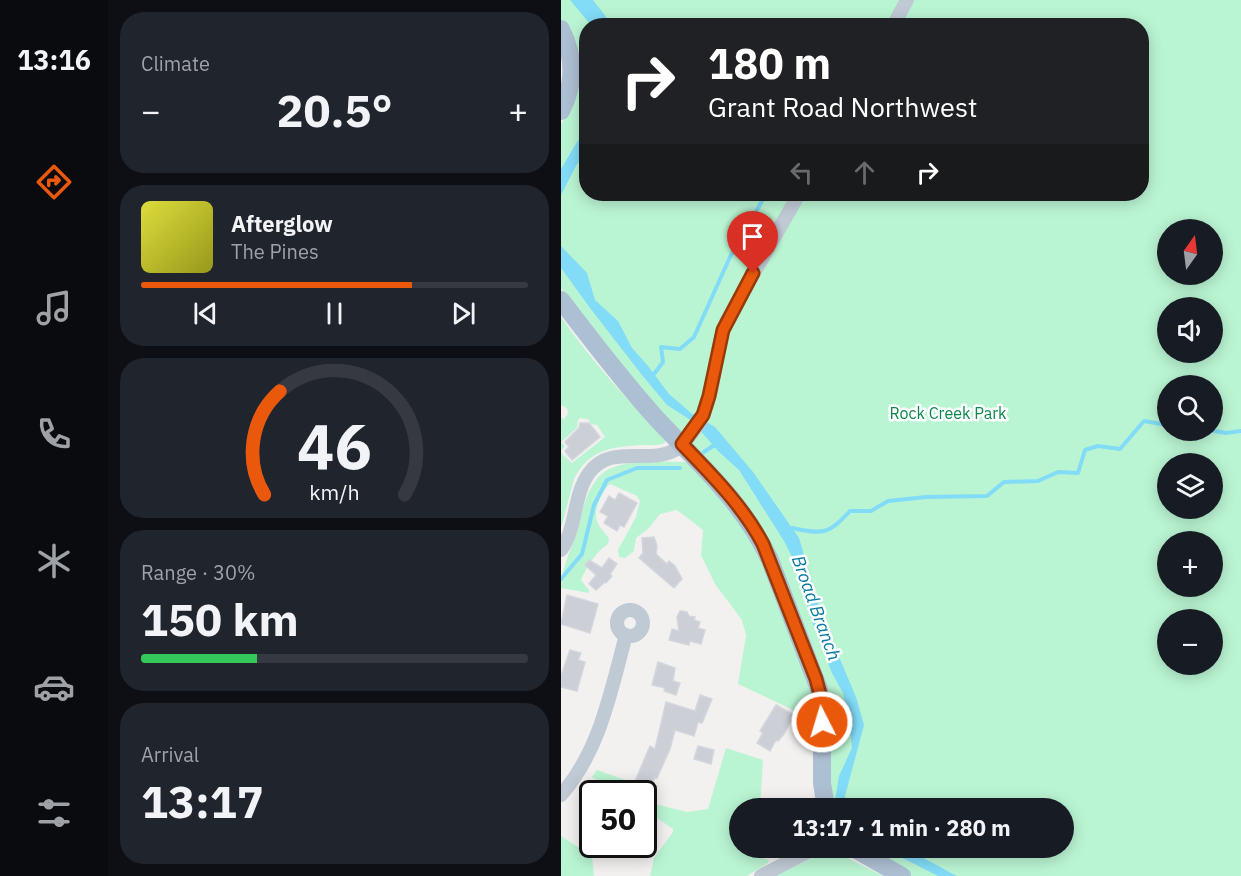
<!DOCTYPE html>
<html lang="en">
<head>
<meta charset="utf-8">
<style>
  :root { --surface:#171b24; --page:#20242c; --text:#f1f3f6; --muted:#9ea1a6; --line:#363941; --accent:#ea580c }
  body { margin:0; font-family:"IBM Plex Sans",sans-serif; background:var(--page); color:var(--text); height:100vh; display:flex; flex-direction:column; font-size:22px; white-space:nowrap }
  * { box-sizing:border-box; margin:0 }
  p { font-size:20px; color:var(--muted) }
  .icon { flex:none; width:33px; height:33px; fill:none; stroke:currentColor; stroke-width:2; stroke-linecap:round; stroke-linejoin:round }
  .map { position:relative; flex:1; overflow:hidden }
  .sheet { display:flex; flex-direction:column; gap:12px; padding:12px; background:#0d0f14; width:453px }
  .sheet>* { flex:none }
  .banner { position:absolute; left:18px; top:18px; width:570px; height:183px; border-radius:24px; box-shadow:0 3px 15px #0003; background:#202124; color:#fff; overflow:hidden }
  .needle { width:39px; rotate:14deg }
  .buttons { position:absolute; left:596px; top:219px; display:grid; gap:12px }
  .buttons a { display:grid; place-items:center; width:66px; height:66px; border-radius:50%; background:var(--surface); box-shadow:0 3px 15px #0003; font-size:30px }
  .speed { position:absolute; left:18px; top:780px; display:flex; gap:12px; font-size:30px; font-weight:700; text-align:center }
  .speed>* { display:grid; place-content:center; width:78px; height:78px; border-radius:50%; background:var(--surface); box-shadow:0 3px 15px #0003; line-height:1 }
  .speed .limit { border:3px solid #111; border-radius:9px; background:#fff; color:#111 }
  .pin { position:absolute; display:grid; place-items:center; width:51px; height:51px; color:#fff; margin:-62px -26px; border-radius:50% 50% 50% 0; rotate:-45deg; box-shadow:0 0 6px #0007 }
  .pin .icon { rotate:45deg }
  .me { position:absolute; width:66px; margin:-33px; rotate:355deg; stroke-linejoin:round; filter:drop-shadow(0 0 4px #0008) }
  .turn { display:flex; align-items:center; gap:21px; height:126px; padding:0 30px; font-size:27px }
  .turn .icon { width:78px; height:78px; stroke-width:2.5 }
  .turn b { display:block; font-size:42px; line-height:51px }
  .lanes { display:flex; align-items:center; height:57px; padding:0 30px; background:#0003; justify-content:center; gap:30px; direction:ltr }
  .lanes .off { opacity:.35 }
  .big { font-size:45px; font-weight:800; line-height:1.1 }
  .sheet .tile { flex:1; display:flex; flex-direction:column; justify-content:center; gap:9px; min-width:0; padding:0 21px; border-radius:24px; background:var(--page) }
  .sheet .dial { align-items:center; gap:0 }
  .dial svg { height:156px; overflow:visible; fill:none; stroke:var(--line); stroke-width:7; stroke-linecap:round; text-anchor:middle }
  .dial text { fill:var(--text); stroke:none }
  .song { display:flex; align-items:center; gap:18px }
  .cover { width:72px; height:72px; border-radius:9px; background:linear-gradient(135deg,hsl(60 70% 55%),hsl(60 70% 35%)) }
  .played { height:6px; border-radius:3px; background:linear-gradient(90deg,var(--accent) 70%,var(--line) 70%) }
  .keys { display:flex; justify-content:space-around; direction:ltr }
  .heat { display:flex; justify-content:space-between; align-items:center; font-size:33px; direction:ltr }
  .charge { height:9px; border-radius:4px; background:linear-gradient(90deg,#34c759 30%,var(--line) 0) }
  .trip { position:absolute; left:168px; top:798px; width:345px; height:60px; border-radius:30px; background:var(--surface); box-shadow:0 3px 15px #0003; font-weight:800; line-height:60px; text-align:center }
  main { display:flex; flex:1; min-height:0 }
  .tabs { display:flex; flex-direction:column; width:108px; justify-content:space-around; align-items:center; background:#090b0e; color:var(--muted) }
  .tabs .icon { width:42px; height:42px }
  .tabs .current { color:var(--accent) }
  .tabs b { font-size:27px; color:var(--text) }
  .map>svg:first-child { display:block }
  .green { fill:#baf5d3; fill-rule:evenodd }
  .water { fill:#82dbf7 }
  .lines { fill:none; stroke-linecap:round; stroke-linejoin:round }
  .stream { stroke:#82dbf7; stroke-width:4 }
  .building { fill:#cccfd6; stroke:#d4d6dd; stroke-width:1.5 }
  .minor { stroke:#c0cad4; stroke-width:14 }
  .major { stroke:#adbfd2; stroke-width:18 }
  .route-casing { stroke:#983908; stroke-width:15 }
  .route { stroke:#ea580c; stroke-width:10 }
  .labels { text-anchor:middle; stroke-width:5; stroke-linejoin:round; paint-order:stroke }
  .park-label { font-size:16px; fill:#0c874d; stroke:#fff }
  .water-label { font-size:18px; font-style:italic; fill:#037aa0; stroke:#fff }
</style>
</head>
<body>
<main>
<nav class="tabs">
<b>13:16</b>
<svg class="icon current" aria-label="directions" viewBox="0 0 24 24"><path d="M12 3l9 9-9 9-9-9zM9 14v-3h6M13 9l2 2-2 2"/></svg>
<svg class="icon" aria-label="music" viewBox="0 0 24 24"><path d="M9 18V5l10-2v13"/><circle cx="6" cy="18" r="3"/><circle cx="16" cy="16" r="3"/></svg>
<svg class="icon" aria-label="phone" viewBox="0 0 24 24"><path d="M5 4h4l2 5-3 2q2 4 5 5l2-3 5 2v4C11 20 4 13 5 4z"/></svg>
<svg class="icon" aria-label="climate" viewBox="0 0 24 24"><path d="M12 3v18M4 7l16 10M4 17L20 7"/></svg>
<svg class="icon" aria-label="car" viewBox="0 0 24 24"><path d="M5 17H2v-5l4-1 3-4h7l3 4 3 1v5h-3M9 17h6M6 11h13"/><circle cx="7" cy="17" r="2"/><circle cx="17" cy="17" r="2"/></svg>
<svg class="icon" aria-label="filters" viewBox="0 0 24 24"><path d="M4 7h16M4 17h16"/><circle cx="9" cy="7" r="2"/><circle cx="15" cy="17" r="2"/></svg>
</nav>
<section class="sheet">
<div class="tile"><p>Climate</p>
<div class="heat"><a>−</a><b class="big">20.5°</b><a>+</a></div>
</div>
<div class="tile">
<div class="song"><i class="cover"></i><div><b>Afterglow</b><p>The Pines</p></div></div>
<div class="played"></div>
<div class="keys"><svg class="icon" aria-label="previous" viewBox="0 0 24 24"><path d="M18 5L8 12l10 7zM5 5v14"/></svg><svg class="icon" aria-label="pause" viewBox="0 0 24 24"><path d="M8 5v14M16 5v14"/></svg><svg class="icon" aria-label="next" viewBox="0 0 24 24"><path d="M6 5l10 7-10 7zM19 5v14"/></svg></div>
</div>
<div class="tile dial"><svg viewBox="0 0 100 80">
<path d="M14 69A42 42 0 1 1 86 69"/>
<path d="M14 69A42 42 0 0 1 22 16" stroke="#ea580c"/>
<text x="50" y="56" font-size="32" font-weight="700">46</text>
<text x="50" y="72" font-size="11">km/h</text>
</svg></div>
<div class="tile"><p>Range · 30%</p><b class="big">150 km</b><div class="charge"></div></div>
<div class="tile"><p>Arrival</p><b class="big">13:17</b></div>
</section>
<div class="map">
<svg width="680" height="876" viewBox="0 0 680 876">
  <rect width="100%" height="100%" fill="#f3f0f0"/>
  <g class="green">
    <path d="M0 0H680V876H351L300 848H502V808H273L269 794 267 733 195 518 49 358 0 288V125L13 97 7 32 0 20ZM26 26H580V194H26ZM606 230H651V274H606ZM606 308H651V352H606ZM606 386H651V430H606ZM606 464H651V508H606ZM606 542H651V586H606ZM606 620H651V664H606Z"/>
    <path d="M0 317C30 361 68 401 104 440V443C96 446 89 445 81 445 51 447 28 449 13 479L0 528V418L3 419 7 414 6 408 0 405ZM19 418 27 419 30 424 36 425 44 437 11 463 1 454 0 451 4 446 0 442 16 428 17 420Z"/>
    <path d="M125 462 176 516 201 559 248 681 253 703 251 730 243 727 232 710 177 684 185 635 181 620 154 584 140 555 142 530 116 510 99 514 88 528 75 538 73 551 64 558 58 557 57 550 75 517 79 501 76 496 49 484C41 490 35 505 35 516 35 524 43 532 48 538L47 544C34 553 26 566 20 580L28 590V593L0 588C0 568 10 551 16 531 21 513 24 494 36 479 52 457 101 462 125 462Z"/>
    <polygon points="165,748 202,760 199,808 178,808 178,848 184,848 183,852 186,856 193,855 208,860 207,863 186,876 89,876 93,858 112,832 112,829 83,809 82,801 126,812 147,809"/>
    <polygon points="36,770 67,781 69,793 58,793 31,777"/>
    <polygon points="0,836 31,856 33,876 0,876"/>
    <polygon points="269,849 322,876 214,876"/>
  </g>
  <g class="water">
    <polygon points="9,0 32,0 49,22 48,25 30,25"/>
    <polygon points="25,127 25,155 16,164 0,195 0,169"/>
    <polygon points="0,246 26,273 34,300 57,321 71,348 87,366 108,394 130,413 154,427 192,472 238,538 262,619 295,697 303,725 284,796 288,808 276,808 274,801 278,776 291,748 288,718 282,693 271,673 250,619 235,565 223,541 178,470 157,451 131,421 106,405 81,375 29,308 0,268"/>
    <path d="M322 848C351 847 370 863 396 876H377Z"/>
  </g>
  <g class="lines">
    <g class="stream">
      <polyline points="90,378 102,362 100,347 119,349 133,337 169,257 205,194"/>
      <polyline points="648,430 665,433 680,431"/>
      <polyline points="143,452 155,444"/>
      <path d="M228 531 231 528C262 535 268 534 289 511H310L327 501 365 497 426 496 443 482 477 481 497 472 517 473 524 450 537 446 559 449 583 421 606 425"/>
      <polyline points="0,579 21,554 33,505 46,480 76,468 119,468"/>
    </g>
  </g>
  <g class="building">
    <polygon points="19,423 28,423 39,437 11,460 4,451 8,447 4,442 18,428"/>
    <polygon points="58,493 76,503 63,527 59,525 56,531 43,523 47,516 39,512 48,496 54,500"/>
    <polygon points="93,537 96,546 95,554 106,564 108,561 114,566 121,579 113,588 78,558 82,553 81,538"/>
    <polygon points="48,558 56,564 49,574 51,576 45,583 44,582 35,590 28,584 35,575 24,565 28,560 41,568"/>
    <polygon points="6,595 37,604 29,633 0,624"/>
    <polygon points="119,611 126,612 128,616 134,617 133,620 139,622 137,628 144,630 140,644 129,641 128,645 108,640 111,629 118,631 116,617"/>
    <polygon points="9,650 20,653 17,660 24,662 16,691 0,687 0,676"/>
    <polygon points="97,662 114,668 112,681 119,683 115,695 103,691 104,688 91,685"/>
    <polygon points="139,695 151,699 141,723 137,722 133,736 114,730 109,749 96,778 94,777 87,794 76,794 79,787 73,784 89,746 94,749 105,702 134,711"/>
    <polygon points="215,705 233,715 223,734 217,741 215,740 209,751 196,743 202,733 199,731"/>
    <polygon points="137,746 153,750 150,764 133,759"/>
  </g>
  <g class="lines">
    <g class="minor">
      <polyline points="332,26 346,0"/>
      <path d="M0 550C16 528 12 495 28 473 50 443 88 465 114 450 123 445 132 432 138 423 156 393 152 354 165 322L238 194"/>
      <circle cx="69" cy="623" r="13"/>
      <path d="M0 795C39 751 50 690 65 635"/>
      <polyline points="200,876 254,848"/>
    </g>
    <g class="major">
      <path d="M0 29C14 57 14 84 0 111"/>
      <path d="M0 300C31 341 61 380 95 418 137 463 183 503 209 560L258 689 261 712V783L265 808"/>
      <polyline points="292,848 341,876"/>
    </g>
  </g>
  <g class="lines">
    <defs>
      <path id="route" d="M192 273 162 330 148 396 142 415 121 444C151 475 182 506 202 544L255 679 260 698 261 722"/>
    </defs>
    <use href="#route" class="route-casing"/>
    <use href="#route" class="route"/>
  </g>
  <g class="labels">
    <g class="park-label">
      <text x="387" y="419">Rock Creek Park</text>
    </g>
    <g class="water-label">
      <text transform="translate(255 608) rotate(70)" y="6">Broad Branch</text>
    </g>
  </g>
</svg>
<div class="buttons">
<a><svg class="needle" viewBox="-14 -14 28 28"><path d="M0-13l5 13h-10z" fill="#e53935"/><path d="M0 13l5-13h-10z" fill="#9ea1a6"/></svg></a>
<a><svg class="icon" aria-label="sound" viewBox="0 0 24 24"><path d="M4 9h4l5-4v14l-5-4H4zM17 9q2 3 0 6"/></svg></a>
<a><svg class="icon" aria-label="search" viewBox="0 0 24 24"><circle cx="10" cy="10" r="6"/><path d="M15 15l6 6"/></svg></a>
<a><svg class="icon" aria-label="layers" viewBox="0 0 24 24"><path d="M12 4l9 5-9 5-9-5zM3 14l9 5 9-5"/></svg></a>
<a>+</a>
<a>−</a>
</div>
<div class="speed"><div class="limit">50</div></div>
<div class="pin" style="left:192px;top:273px;background:#d93025"><svg class="icon" aria-label="arrive" viewBox="0 0 24 24"><path d="M6 21V4h12l-3 4 3 4H6"/></svg></div>
<svg class="me" style="left:261px;top:722px" viewBox="-20 -20 40 40"><circle r="17" fill="#ea580c" stroke="#fff" stroke-width="3"/><path d="M0-11L8 9 0 5-8 9z" fill="#fff"/></svg>
<div class="trip">13:17 · 1 min · 280 m</div>
<div class="banner">
<div class="turn"><svg class="icon" aria-label="right" viewBox="0 0 24 24"><path d="M7 20v-9h11M14 6l5 5-5 5"/></svg><div><b>180 m</b>Grant Road Northwest</div></div>
<div class="lanes"><svg class="icon off" aria-label="left" viewBox="0 0 24 24"><path d="M17 20v-9H6M10 6l-5 5 5 5"/></svg><svg class="icon off" aria-label="ahead" viewBox="0 0 24 24"><path d="M12 20V5M6 11l6-6 6 6"/></svg><svg class="icon" aria-label="right" viewBox="0 0 24 24"><path d="M7 20v-9h11M14 6l5 5-5 5"/></svg></div>
</div>
</div>
</main>
</body>
</html>
